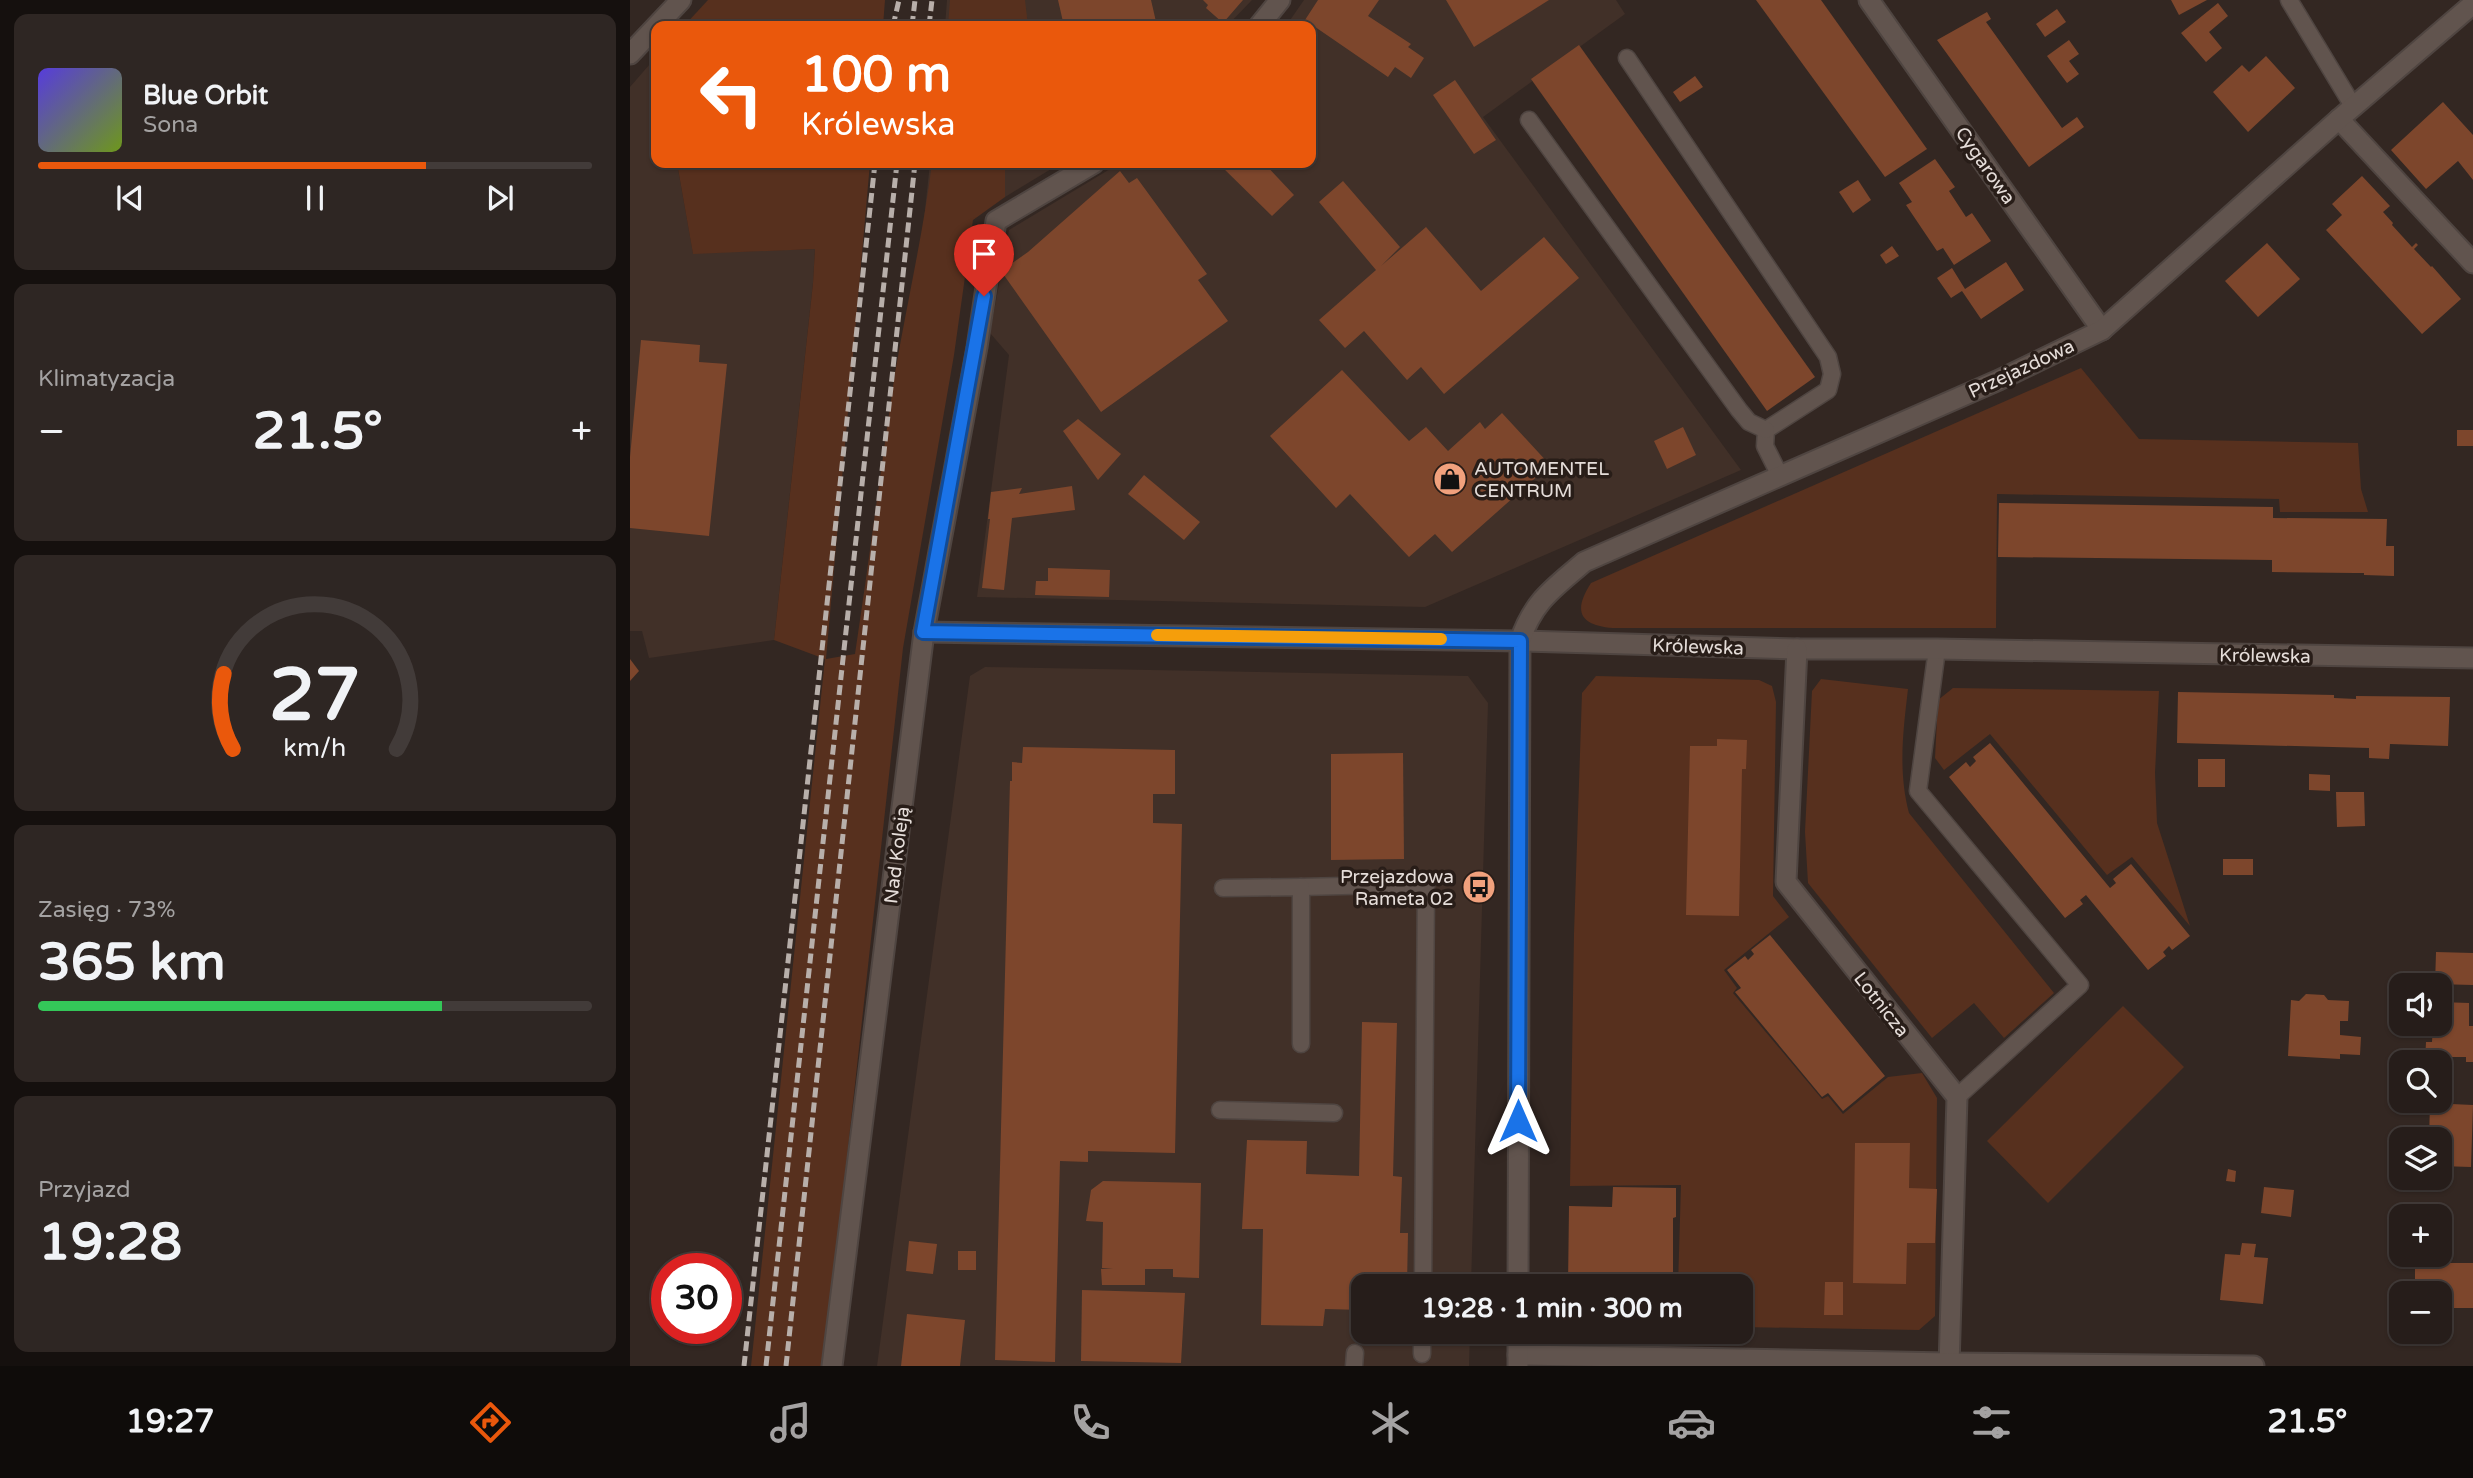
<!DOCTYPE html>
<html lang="pl">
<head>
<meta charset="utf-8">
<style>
  :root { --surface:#261d1a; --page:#2e2623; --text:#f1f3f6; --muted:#a4a2a2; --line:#423b39; --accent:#ea580c }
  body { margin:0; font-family:"Varela Round",sans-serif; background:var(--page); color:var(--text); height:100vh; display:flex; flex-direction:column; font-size:26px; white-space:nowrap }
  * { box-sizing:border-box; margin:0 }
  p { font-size:23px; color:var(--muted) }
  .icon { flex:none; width:38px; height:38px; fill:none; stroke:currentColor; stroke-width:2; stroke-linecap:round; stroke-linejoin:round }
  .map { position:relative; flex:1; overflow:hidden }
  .sheet { display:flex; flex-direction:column; gap:14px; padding:14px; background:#15100e; width:630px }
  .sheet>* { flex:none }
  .hud { position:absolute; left:21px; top:21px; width:665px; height:147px; border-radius:14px; box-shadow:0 2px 5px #0004,0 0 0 2px var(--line); background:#ea580c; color:#fff; overflow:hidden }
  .tools { position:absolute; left:1759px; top:973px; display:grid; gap:14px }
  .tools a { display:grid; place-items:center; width:63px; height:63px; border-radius:14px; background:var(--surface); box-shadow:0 2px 5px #0004,0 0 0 2px var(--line); font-size:35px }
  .speed { position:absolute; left:21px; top:1253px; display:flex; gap:14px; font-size:35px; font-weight:700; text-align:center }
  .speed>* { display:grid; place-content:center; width:91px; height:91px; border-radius:50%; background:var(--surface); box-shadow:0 2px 5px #0004,0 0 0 2px var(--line); line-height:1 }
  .speed .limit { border:10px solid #d22; background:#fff; color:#111 }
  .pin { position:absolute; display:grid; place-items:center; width:60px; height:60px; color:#fff; margin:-72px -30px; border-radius:50% 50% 50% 0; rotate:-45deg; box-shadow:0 0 7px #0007 }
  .pin .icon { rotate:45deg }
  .me { position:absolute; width:77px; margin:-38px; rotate:0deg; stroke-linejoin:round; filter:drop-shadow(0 0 5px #0008) }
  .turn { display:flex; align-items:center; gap:24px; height:147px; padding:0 35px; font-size:32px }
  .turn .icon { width:91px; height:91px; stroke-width:2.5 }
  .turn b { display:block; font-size:49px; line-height:60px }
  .big { font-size:52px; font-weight:800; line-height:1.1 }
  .sheet .widget { flex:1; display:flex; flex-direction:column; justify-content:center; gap:10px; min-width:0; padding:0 24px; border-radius:14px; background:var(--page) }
  .sheet .dial { align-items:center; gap:0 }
  .dial svg { height:182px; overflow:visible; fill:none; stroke:var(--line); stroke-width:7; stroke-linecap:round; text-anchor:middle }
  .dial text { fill:var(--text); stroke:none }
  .song { display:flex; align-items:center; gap:21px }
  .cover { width:84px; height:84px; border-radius:10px; background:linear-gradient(135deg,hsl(250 70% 55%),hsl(80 70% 35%)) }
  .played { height:7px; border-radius:4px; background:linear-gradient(90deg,var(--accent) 70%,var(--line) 70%) }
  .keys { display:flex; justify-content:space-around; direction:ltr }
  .heat { display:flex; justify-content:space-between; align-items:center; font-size:38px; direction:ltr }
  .charge { height:10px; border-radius:5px; background:linear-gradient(90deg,#34c759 73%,var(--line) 0) }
  .trip { position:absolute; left:721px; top:1274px; width:402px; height:70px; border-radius:14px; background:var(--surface); box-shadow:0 2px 5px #0004,0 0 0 2px var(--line); font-weight:800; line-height:70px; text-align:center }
  .tab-bar { display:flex; height:112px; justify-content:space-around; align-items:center; background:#0f0c0a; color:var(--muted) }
  .tab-bar .icon { width:49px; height:49px }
  .tab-bar .current { color:var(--accent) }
  .tab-bar b { font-size:32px; color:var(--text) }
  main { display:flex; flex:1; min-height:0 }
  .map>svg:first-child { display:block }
  .built { fill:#413028 }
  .green { fill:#57301e }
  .building { fill:#7d462c }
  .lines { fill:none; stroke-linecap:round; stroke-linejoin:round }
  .service-casing { stroke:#4f4541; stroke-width:19 }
  .minor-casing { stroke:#4f4541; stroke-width:23 }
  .tertiary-casing { stroke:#4f4541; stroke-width:23 }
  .service { stroke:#61544e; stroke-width:16 }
  .minor { stroke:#61544e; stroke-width:19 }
  .tertiary { stroke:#61544e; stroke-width:19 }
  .rail { stroke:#b8afaa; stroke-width:5; stroke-dasharray:10 5; stroke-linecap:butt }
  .route-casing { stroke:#114b97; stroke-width:18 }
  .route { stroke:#1a73e8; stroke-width:12 }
  .slow { stroke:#f59e0b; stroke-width:12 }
  .labels { text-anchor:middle; stroke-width:7; stroke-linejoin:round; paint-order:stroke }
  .street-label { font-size:19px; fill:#e5ddd9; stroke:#281d18 }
  .poi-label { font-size:19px; fill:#e5ddd9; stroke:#281d18; text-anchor:start }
</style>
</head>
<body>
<main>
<section class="sheet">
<div class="widget">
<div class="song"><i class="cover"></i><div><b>Blue Orbit</b><p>Sona</p></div></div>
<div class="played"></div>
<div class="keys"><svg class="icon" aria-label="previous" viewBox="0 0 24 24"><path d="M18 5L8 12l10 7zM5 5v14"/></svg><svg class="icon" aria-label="pause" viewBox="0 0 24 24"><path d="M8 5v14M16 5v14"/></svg><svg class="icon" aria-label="next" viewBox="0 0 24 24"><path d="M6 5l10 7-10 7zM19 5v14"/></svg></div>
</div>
<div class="widget"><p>Klimatyzacja</p>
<div class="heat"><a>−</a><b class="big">21.5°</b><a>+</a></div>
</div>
<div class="widget dial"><svg viewBox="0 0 100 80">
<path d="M14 69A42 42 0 1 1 86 69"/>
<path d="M14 69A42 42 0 0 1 10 36" stroke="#ea580c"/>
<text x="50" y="56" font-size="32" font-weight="700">27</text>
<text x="50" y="72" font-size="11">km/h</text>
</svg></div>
<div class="widget"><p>Zasięg · 73%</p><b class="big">365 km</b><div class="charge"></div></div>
<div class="widget"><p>Przyjazd</p><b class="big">19:28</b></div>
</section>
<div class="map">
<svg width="1843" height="1366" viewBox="0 0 1843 1366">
  <rect width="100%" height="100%" fill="#332722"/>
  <g class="built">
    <polygon points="317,0 622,0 597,26 315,26"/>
    <polygon points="674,0 986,0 995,14 853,117 1111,470 795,607 347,597 379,355 360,333 379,230 490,163 681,163 681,26 656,26"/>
    <polygon points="26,57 26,163 47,163 63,253 185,249 183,283 144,640 19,658 12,631 0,631 0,87"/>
    <polygon points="300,163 431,163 375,197 293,229"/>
    <polygon points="355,667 838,676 858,703 841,1286 733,1286 733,1332 840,1332 839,1366 247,1366 340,676"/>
  </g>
  <g class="green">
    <polygon points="78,0 255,0 253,26 54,26"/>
    <polygon points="320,0 395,0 398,26 318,26"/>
    <path d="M47 163H240L196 659 225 654C239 561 251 467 265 373 277 303 293 234 302 163H375V197L343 220 324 355 273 648 194 1366H121L195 659 144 640 183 283 185 249 63 254Z"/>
    <path d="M1451 368 1509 439 1728 443 1731 489 1738 512H1650L1649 499 1367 494 1366 628H983C949 625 943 611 961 583Z"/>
    <polygon points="966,676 1129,680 1142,686 1146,702 1143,896 1159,917 1094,970 1107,988 1103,993 1192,1099 1198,1096 1213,1114 1258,1077 1292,1073 1307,1098 1305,1316 1289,1330 1111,1327 1111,1286 1048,1286 1051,1185 940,1186 944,934 952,693"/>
    <path d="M1191 679 1278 689C1273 732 1268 771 1279 813L1424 993 1374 1038 1344 1003 1302 1038 1178 883 1175 832 1182 691Z"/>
    <polygon points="1323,688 1529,691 1525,773 1527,823 1560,926 1502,857 1477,875 1360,734 1314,770 1305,758 1308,700"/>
    <polygon points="1493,1006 1554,1067 1418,1203 1357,1141"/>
  </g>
  <g class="building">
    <polygon points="428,0 521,0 527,26 434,26"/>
    <polygon points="573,0 613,0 593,23 576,8 578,5"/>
    <polygon points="688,0 749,0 738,16 781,44 778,47 794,58 781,78 765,67 758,77 675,20"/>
    <polygon points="816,0 919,0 844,47"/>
    <polygon points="1126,0 1191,0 1297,149 1255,177"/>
    <polygon points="1541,0 1577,0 1549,15"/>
    <polygon points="1588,3 1598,16 1579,32 1592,48 1576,62 1551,33"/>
    <polygon points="1427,9 1436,22 1415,37 1406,24"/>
    <polygon points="1357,12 1361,19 1356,22 1432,128 1447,117 1454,127 1399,167 1307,40"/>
    <polygon points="1439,40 1449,54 1439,61 1449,74 1437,83 1417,56"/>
    <polygon points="949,45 1185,377 1137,411 901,79"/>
    <polygon points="1636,56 1665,88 1618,132 1583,92 1612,65 1619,72"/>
    <polygon points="1065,76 1073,87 1050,102 1043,92"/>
    <polygon points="825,80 866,140 844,154 803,95"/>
    <polygon points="1813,102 1843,135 1843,180 1828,161 1796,189 1761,150"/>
    <polygon points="1305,159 1325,187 1319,191 1336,217 1342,213 1361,241 1324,265 1313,248 1307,251 1276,205 1282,202 1269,183"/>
    <polygon points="588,163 634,163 664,195 642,216"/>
    <polygon points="490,171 499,183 507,178 577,274 568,280 598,321 471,412 371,271 398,252"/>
    <polygon points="1732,176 1760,206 1753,212 1763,223 1762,225 1782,247 1786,243 1788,245 1784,249 1801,267 1802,266 1831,299 1792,334 1696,230 1712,215 1702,204"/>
    <polygon points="1228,180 1241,200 1223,213 1209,192"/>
    <polygon points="713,181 770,247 751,266 796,227 851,291 914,237 949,278 814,394 791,367 777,380 734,331 715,348 689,320 746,270 689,202"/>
    <polygon points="1637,243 1670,279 1628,317 1595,281"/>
    <polygon points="1262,246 1269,256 1256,264 1250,255"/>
    <polygon points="1376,262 1394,290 1351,319 1332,291 1321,298 1307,278 1322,268 1335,289"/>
    <polygon points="11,340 70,345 69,362 97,364 79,536 0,528 0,457"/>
    <polygon points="712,370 779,441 796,427 818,451 850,422 855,429 872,413 920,465 822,552 805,534 779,557 720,494 706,508 640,436"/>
    <polygon points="448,419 491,454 468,480 433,431"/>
    <polygon points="1053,427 1066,455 1037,469 1024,441"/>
    <rect x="1827" y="430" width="16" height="16"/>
    <polygon points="514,475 570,522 554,540 498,494"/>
    <polygon points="442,486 445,510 382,518 374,590 352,588 360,519 358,519 361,492 392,488 389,494"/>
    <polygon points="1369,503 1643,507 1643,518 1757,519 1756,546 1764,546 1764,576 1734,575 1734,573 1725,573 1642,572 1642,560 1368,557"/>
    <polygon points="418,568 480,570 479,597 405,595 406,581 418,581"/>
    <polygon points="0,659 9,671 0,681"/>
    <polygon points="1548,692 1704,695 1704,698 1726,699 1726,696 1820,697 1818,746 1760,744 1759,759 1739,758 1739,748 1547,743"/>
    <polygon points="1087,739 1117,740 1116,769 1112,769 1109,916 1056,915 1060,746 1087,746"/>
    <polygon points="1360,743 1480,888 1486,883 1483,879 1501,864 1560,936 1542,950 1539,946 1533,952 1536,956 1518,970 1456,895 1450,900 1453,904 1435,918 1319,777 1336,762 1340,767 1346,761 1343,757"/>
    <polygon points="393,747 545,750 545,794 523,794 523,823 552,824 545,1153 458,1151 458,1162 430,1161 425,1362 365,1360 380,781 382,781 382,762 392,763"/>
    <polygon points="773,753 774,859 701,860 701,754"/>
    <rect x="1568" y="759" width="27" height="28"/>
    <polygon points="1679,774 1700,775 1700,791 1679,790"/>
    <polygon points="1706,792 1734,792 1735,826 1707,827"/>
    <rect x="1593" y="859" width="30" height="16"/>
    <polygon points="1140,935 1255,1076 1213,1111 1198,1093 1192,1097 1105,992 1111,988 1097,970 1115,956 1118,960 1124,954 1121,950"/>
    <polygon points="1806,952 1843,953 1843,985 1805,984"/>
    <polygon points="1676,994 1694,995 1698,1000 1719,1001 1718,1021 1710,1021 1710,1035 1731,1037 1730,1055 1710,1054 1710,1059 1658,1056 1661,1000 1669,1001"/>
    <polygon points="1810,1002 1839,1003 1839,1026 1843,1026 1843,1062 1836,1062 1836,1057 1820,1057 1819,1062 1795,1062 1796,1042 1802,1042 1803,1024 1810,1024"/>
    <polygon points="732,1022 767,1023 763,1176 772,1177 770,1233 778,1233 777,1286 733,1286 733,1310 695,1309 693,1326 631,1325 633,1229 612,1229 617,1140 677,1141 676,1174 729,1176"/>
    <polygon points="1800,1103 1843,1105 1841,1167 1810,1166 1810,1139 1799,1139"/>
    <polygon points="1225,1143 1280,1143 1279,1188 1307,1189 1305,1243 1277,1243 1276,1284 1223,1283"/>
    <polygon points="1598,1169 1606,1171 1605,1182 1596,1181"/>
    <polygon points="473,1181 571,1183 569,1278 543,1277 543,1269 515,1269 515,1285 472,1285 471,1269 483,1269 472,1268 473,1222 456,1221 461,1190"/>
    <polygon points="983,1187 1046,1188 1046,1217 1043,1218 1043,1286 938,1286 939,1206 982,1207"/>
    <polygon points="1634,1187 1664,1190 1661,1217 1631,1213"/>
    <polygon points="279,1241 307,1244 303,1274 276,1271"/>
    <polygon points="1612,1243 1626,1244 1624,1257 1638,1258 1633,1304 1590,1300 1595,1254 1610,1255"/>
    <rect x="328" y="1251" width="18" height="19"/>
    <polygon points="1812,1263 1843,1263 1843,1308 1812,1308 1810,1305 1810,1293 1785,1293 1785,1265 1812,1265"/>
    <polygon points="1195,1282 1213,1282 1213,1315 1194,1315"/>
    <polygon points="452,1290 555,1293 551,1363 451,1361"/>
    <polygon points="277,1314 335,1320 330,1366 271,1366"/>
  </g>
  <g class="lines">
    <defs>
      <g id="service">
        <polyline points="1659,0 1723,106"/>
        <polyline points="997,58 1198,357 1202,374 1198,390 1136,430 1135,446 1150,476"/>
        <polyline points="899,120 1109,410 1119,422 1136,430"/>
        <polyline points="1307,649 1288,791 1450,985 1327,1097"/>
        <polyline points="671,887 796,884 793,1286"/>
        <polyline points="593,888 671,887 671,1044"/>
        <polyline points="590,1110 704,1113"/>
        <polyline points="792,1354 792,1332"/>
        <polyline points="724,1366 725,1353"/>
      </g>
      <g id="minor">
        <polyline points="1239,0 1472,330"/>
        <polyline points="629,26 650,0"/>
        <polyline points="1709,119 1843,263"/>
        <polyline points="294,632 890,641 1167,649 1307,649 1843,658"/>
        <polyline points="1167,649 1156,882 1327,1097 1319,1366"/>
        <path d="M888 1286 890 641C903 601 924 588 954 562L1369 380 1472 330 1709 119 1843 4"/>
        <polyline points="888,1355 1319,1363 1624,1366"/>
        <polyline points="202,1366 294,632 347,347 366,221 464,163"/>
        <polyline points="888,1366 888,1332"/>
      </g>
      <polyline id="tertiary" points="0,54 51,0"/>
    </defs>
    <use href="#service" class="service-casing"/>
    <use href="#minor" class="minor-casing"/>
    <use href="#tertiary" class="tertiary-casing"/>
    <use href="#service" class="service"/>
    <use href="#minor" class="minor"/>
    <use href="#tertiary" class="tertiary"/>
    <g class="rail">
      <polyline points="263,26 269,0"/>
      <polyline points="282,26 285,0"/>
      <polyline points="299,26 302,0"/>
      <polyline points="114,1366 245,163"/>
      <polyline points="136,1366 267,163"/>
      <polyline points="156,1366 285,163"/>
    </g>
  </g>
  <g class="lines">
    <defs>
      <polyline id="route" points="354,296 293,632 890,641 888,1121"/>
    </defs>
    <use href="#route" class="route-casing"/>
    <use href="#route" class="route"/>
    <polyline class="slow" points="527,635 811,639"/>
  </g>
  <defs>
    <symbol id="shop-disc" viewBox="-11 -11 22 22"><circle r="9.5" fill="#f1a17d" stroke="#281d18"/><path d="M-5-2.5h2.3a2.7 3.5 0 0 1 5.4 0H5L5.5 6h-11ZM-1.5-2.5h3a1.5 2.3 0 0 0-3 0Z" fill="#111"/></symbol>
    <symbol id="bus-disc" viewBox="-11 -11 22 22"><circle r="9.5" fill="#f1a17d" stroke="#281d18"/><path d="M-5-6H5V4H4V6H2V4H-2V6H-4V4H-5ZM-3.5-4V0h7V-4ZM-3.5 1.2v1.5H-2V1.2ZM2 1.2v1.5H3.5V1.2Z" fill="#111"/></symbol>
  </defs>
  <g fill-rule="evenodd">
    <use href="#shop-disc" x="801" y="460" width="38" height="38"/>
    <use href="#bus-disc" x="830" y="868" width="38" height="38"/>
  </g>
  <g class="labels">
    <g class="street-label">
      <text transform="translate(1356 165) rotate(55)" y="7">Cygarowa</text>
      <text transform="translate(1391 368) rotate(-25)" y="7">Przejazdowa</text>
      <text transform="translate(1068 646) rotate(2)" y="7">Królewska</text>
      <text transform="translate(1635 655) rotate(1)" y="7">Królewska</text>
      <text transform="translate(266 855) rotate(-83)" y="7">Nad Koleją</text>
      <text transform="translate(1252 1004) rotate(52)" y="7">Lotnicza</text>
    </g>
    <g class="poi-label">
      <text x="844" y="475">AUTOMENTEL<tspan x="844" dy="22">CENTRUM</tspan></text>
      <text x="824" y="883" text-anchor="end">Przejazdowa<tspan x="824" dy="22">Rameta 02</tspan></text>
    </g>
  </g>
</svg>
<div class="tools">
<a><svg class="icon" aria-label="sound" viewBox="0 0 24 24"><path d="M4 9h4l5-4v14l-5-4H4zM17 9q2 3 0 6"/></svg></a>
<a><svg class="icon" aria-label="search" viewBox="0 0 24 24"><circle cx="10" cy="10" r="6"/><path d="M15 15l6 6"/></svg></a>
<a><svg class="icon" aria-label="layers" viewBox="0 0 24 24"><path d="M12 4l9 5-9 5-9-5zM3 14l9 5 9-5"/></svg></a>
<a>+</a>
<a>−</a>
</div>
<div class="speed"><div class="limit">30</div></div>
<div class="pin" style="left:354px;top:296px;background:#d93025"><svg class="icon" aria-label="arrive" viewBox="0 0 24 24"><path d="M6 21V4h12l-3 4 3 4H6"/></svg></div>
<svg class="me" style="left:888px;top:1121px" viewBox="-20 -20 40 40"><path d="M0-17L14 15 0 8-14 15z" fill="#1a73e8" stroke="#fff" stroke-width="4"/></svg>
<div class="trip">19:28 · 1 min · 300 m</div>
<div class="hud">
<div class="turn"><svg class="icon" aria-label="left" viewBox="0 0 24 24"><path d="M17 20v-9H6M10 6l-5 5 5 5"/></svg><div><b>100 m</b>Królewska</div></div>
</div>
</div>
</main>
<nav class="tab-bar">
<b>19:27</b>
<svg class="icon current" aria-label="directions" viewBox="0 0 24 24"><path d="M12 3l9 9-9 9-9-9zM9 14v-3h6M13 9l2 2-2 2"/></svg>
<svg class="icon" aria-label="music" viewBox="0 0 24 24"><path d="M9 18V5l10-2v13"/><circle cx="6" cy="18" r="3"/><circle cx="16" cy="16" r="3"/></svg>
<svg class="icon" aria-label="phone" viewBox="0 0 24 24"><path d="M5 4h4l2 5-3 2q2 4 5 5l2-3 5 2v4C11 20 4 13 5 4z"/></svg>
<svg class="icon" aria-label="climate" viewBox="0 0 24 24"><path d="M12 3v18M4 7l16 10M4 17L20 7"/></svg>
<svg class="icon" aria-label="car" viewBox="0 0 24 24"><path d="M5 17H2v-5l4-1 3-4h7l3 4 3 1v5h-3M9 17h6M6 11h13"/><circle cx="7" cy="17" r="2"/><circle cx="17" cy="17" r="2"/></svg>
<svg class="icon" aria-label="filters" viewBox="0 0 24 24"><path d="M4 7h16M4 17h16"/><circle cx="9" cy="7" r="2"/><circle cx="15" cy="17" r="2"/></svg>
<b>21.5°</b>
</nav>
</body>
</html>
